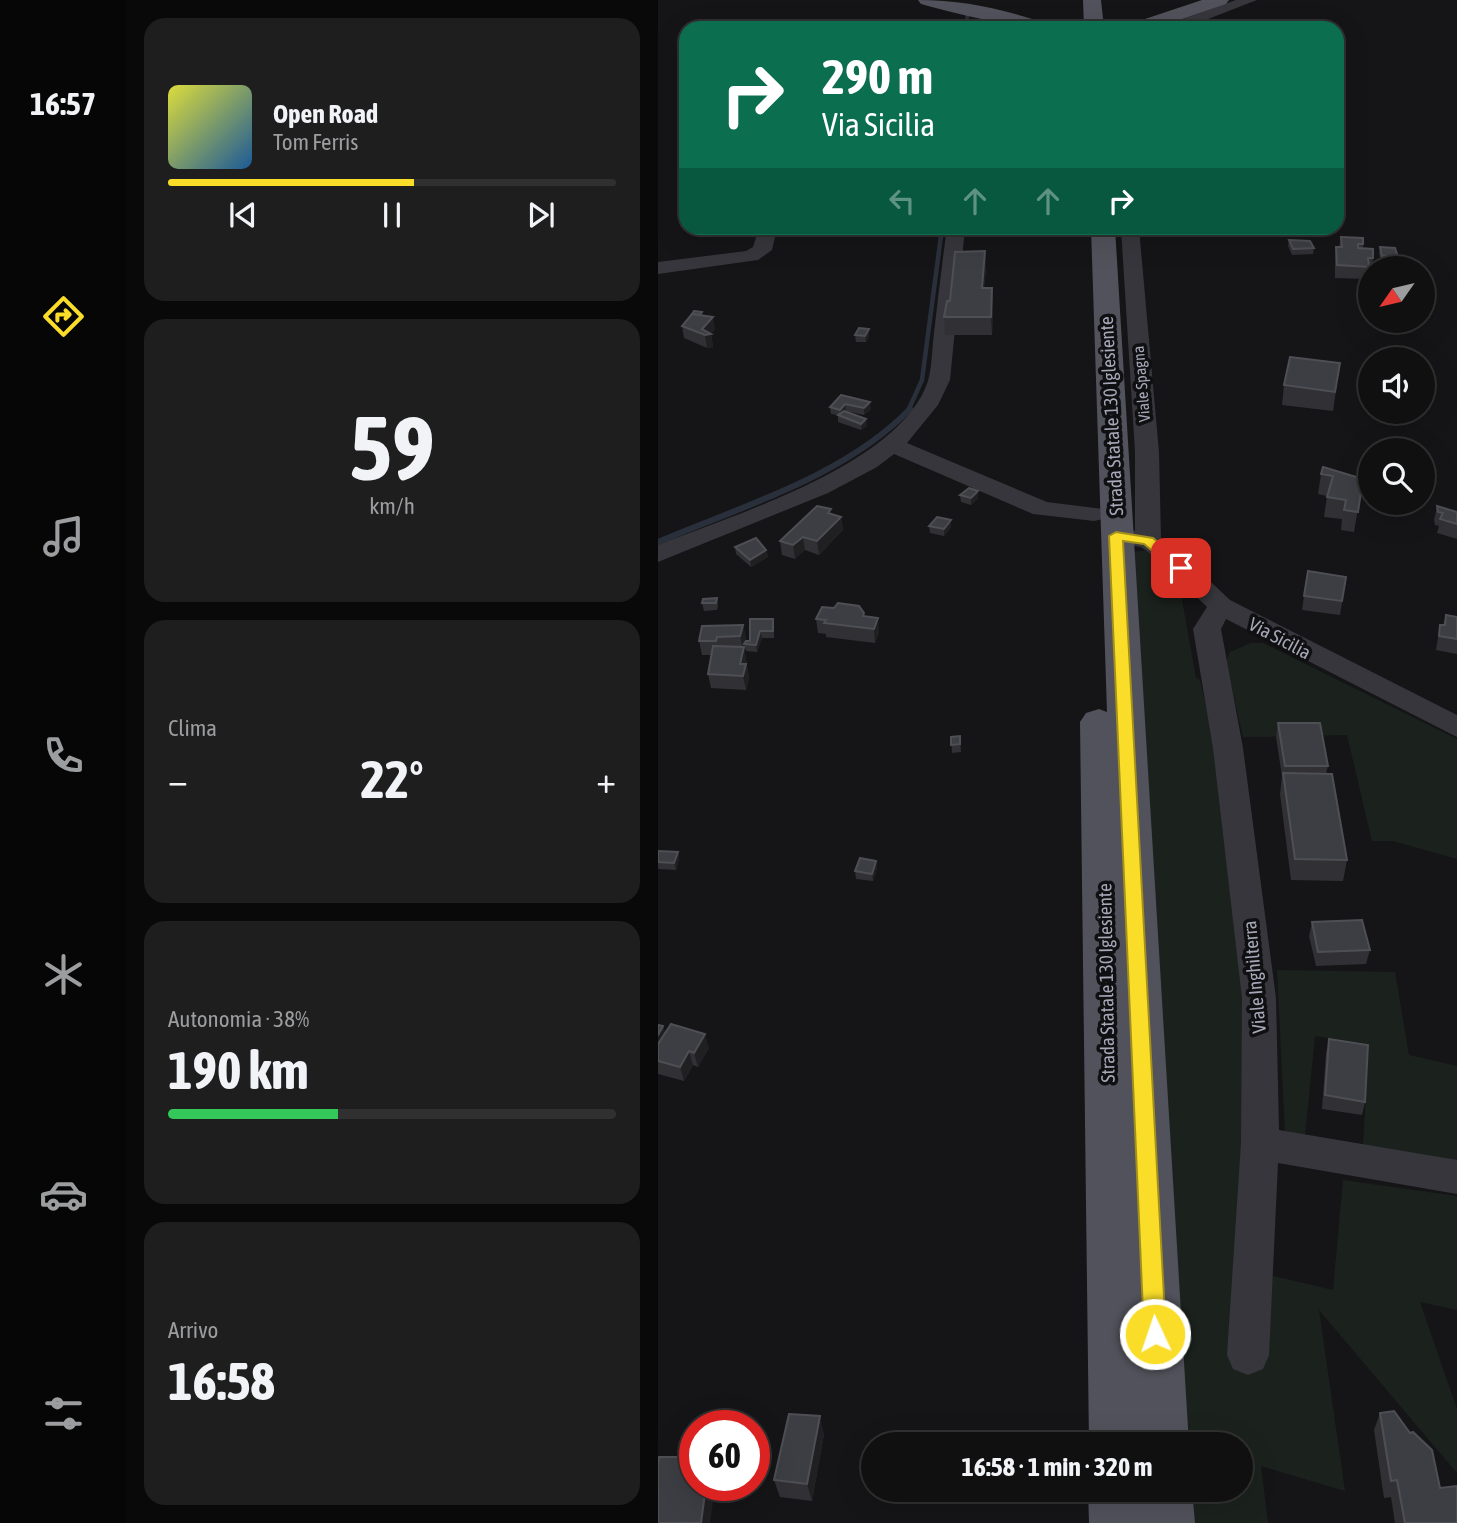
<!DOCTYPE html>
<html lang="it">
<head>
<meta charset="utf-8">
<style>
  :root { --surface:#101011; --page:#1e1e1f; --text:#f1f3f6; --muted:#9c9d9f; --line:#303031; --accent:#fadd29 }
  body { margin:0; font-family:"Asap Condensed",sans-serif; background:var(--page); color:var(--text); height:100vh; display:flex; flex-direction:column; font-size:26px; white-space:nowrap }
  * { box-sizing:border-box; margin:0 }
  p { font-size:23px; color:var(--muted) }
  .icon { flex:none; width:38px; height:38px; fill:none; stroke:currentColor; stroke-width:2; stroke-linecap:round; stroke-linejoin:round }
  .map { position:relative; flex:1; overflow:hidden }
  .sheet { display:flex; flex-direction:column; gap:18px; padding:18px; background:#090909; width:532px }
  .sheet>* { flex:none }
  .top-card { position:absolute; left:21px; top:21px; width:665px; height:214px; border-radius:21px; box-shadow:0 7px 28px #0002,0 0 0 2px var(--line); background:#0b6e4f; color:#fff; overflow:hidden }
  .needle { width:46px; rotate:236deg }
  .controls { position:absolute; left:700px; top:256px; display:grid; gap:14px }
  .controls a { display:grid; place-items:center; width:77px; height:77px; border-radius:50%; background:var(--surface); box-shadow:0 7px 28px #0002,0 0 0 2px var(--line); font-size:35px }
  .speed { position:absolute; left:21px; top:1410px; display:flex; gap:14px; font-size:35px; font-weight:700; text-align:center }
  .speed>* { display:grid; place-content:center; width:91px; height:91px; border-radius:50%; background:var(--surface); box-shadow:0 7px 28px #0002,0 0 0 2px var(--line); line-height:1 }
  .speed .limit { border:10px solid #d22; background:#fff; color:#111 }
  .pin { position:absolute; display:grid; place-items:center; width:60px; height:60px; color:#fff; margin:-30px; border-radius:14px; box-shadow:0 4px 10px #0006 }
  .me { position:absolute; width:77px; margin:-38px; rotate:357deg; stroke-linejoin:round; filter:drop-shadow(0 0 5px #0008) }
  .turn { display:flex; align-items:center; gap:24px; height:147px; padding:0 28px; font-size:32px }
  .turn .icon { width:91px; height:91px; stroke-width:2.5 }
  .turn b { display:block; font-size:49px; line-height:60px }
  .lanes { display:flex; align-items:center; height:66px; padding:0 28px; background:#0003; justify-content:center; gap:35px; direction:ltr }
  .lanes .off { opacity:.35 }
  .big { font-size:52px; font-weight:700; line-height:1.1 }
  .sheet .tile { flex:1; display:flex; flex-direction:column; justify-content:center; gap:10px; min-width:0; padding:0 24px; border-radius:21px; background:var(--page) }
  .sheet .dial { align-items:center; gap:0 }
  .dial b { font-size:91px; line-height:1 }
  .song { display:flex; align-items:center; gap:21px }
  .cover { width:84px; height:84px; border-radius:10px; background:linear-gradient(135deg,hsl(60 70% 55%),hsl(210 70% 35%)) }
  .played { height:7px; border-radius:4px; background:linear-gradient(90deg,var(--accent) 55%,var(--line) 55%) }
  .keys { display:flex; justify-content:space-around; direction:ltr }
  .heat { display:flex; justify-content:space-between; align-items:center; font-size:38px; direction:ltr }
  .charge { height:10px; border-radius:5px; background:linear-gradient(90deg,#34c759 38%,var(--line) 0) }
  .trip { position:absolute; left:203px; top:1432px; width:392px; height:70px; border-radius:35px; background:var(--surface); box-shadow:0 7px 28px #0002,0 0 0 2px var(--line); font-weight:700; line-height:70px; text-align:center }
  main { display:flex; flex:1; min-height:0 }
  .menu { display:flex; flex-direction:column; width:126px; justify-content:space-around; align-items:center; background:#060607; color:var(--muted) }
  .menu .icon { width:49px; height:49px }
  .menu .current { color:var(--accent) }
  .menu b { font-size:32px; color:var(--text) }
  .map>svg:first-child { display:block }
  .green { fill:#1b221d }
  .lines { fill:none; stroke-linecap:round; stroke-linejoin:round }
  .stream-far2 { stroke:#2a303b; stroke-width:3.5 }
  .stream-far1 { stroke:#2a303b; stroke-width:4.5 }
  .stream { stroke:#2a303b; stroke-width:6 }
  .minor { fill:#36363c; fill-rule:evenodd }
  .major { fill:#51525b; fill-rule:evenodd }
  .wall { fill:#313135 }
  .shaded-wall { fill:#202023 }
  .building { fill:#3d3e43; stroke:#4e4e55; stroke-width:2 }
  .route { fill:#fadd29; stroke:#a2901b; stroke-width:2 }
  .labels { text-anchor:middle; stroke-width:7; stroke-linejoin:round; paint-order:stroke }
  .far-street-label { font-size:16px; fill:#a6a8b8; stroke:#101012 }
  .street-label { font-size:19px; fill:#a6a8b8; stroke:#101012 }
</style>
</head>
<body>
<main>
<nav class="menu">
<b>16:57</b>
<svg class="icon current" aria-label="directions" viewBox="0 0 24 24"><path d="M12 3l9 9-9 9-9-9zM9 14v-3h6M13 9l2 2-2 2"/></svg>
<svg class="icon" aria-label="music" viewBox="0 0 24 24"><path d="M9 18V5l10-2v13"/><circle cx="6" cy="18" r="3"/><circle cx="16" cy="16" r="3"/></svg>
<svg class="icon" aria-label="phone" viewBox="0 0 24 24"><path d="M5 4h4l2 5-3 2q2 4 5 5l2-3 5 2v4C11 20 4 13 5 4z"/></svg>
<svg class="icon" aria-label="climate" viewBox="0 0 24 24"><path d="M12 3v18M4 7l16 10M4 17L20 7"/></svg>
<svg class="icon" aria-label="car" viewBox="0 0 24 24"><path d="M5 17H2v-5l4-1 3-4h7l3 4 3 1v5h-3M9 17h6M6 11h13"/><circle cx="7" cy="17" r="2"/><circle cx="17" cy="17" r="2"/></svg>
<svg class="icon" aria-label="filters" viewBox="0 0 24 24"><path d="M4 7h16M4 17h16"/><circle cx="9" cy="7" r="2"/><circle cx="15" cy="17" r="2"/></svg>
</nav>
<section class="sheet">
<div class="tile">
<div class="song"><i class="cover"></i><div><b>Open Road</b><p>Tom Ferris</p></div></div>
<div class="played"></div>
<div class="keys"><svg class="icon" aria-label="previous" viewBox="0 0 24 24"><path d="M18 5L8 12l10 7zM5 5v14"/></svg><svg class="icon" aria-label="pause" viewBox="0 0 24 24"><path d="M8 5v14M16 5v14"/></svg><svg class="icon" aria-label="next" viewBox="0 0 24 24"><path d="M6 5l10 7-10 7zM19 5v14"/></svg></div>
</div>
<div class="tile dial"><b>59</b><p>km/h</p></div>
<div class="tile"><p>Clima</p>
<div class="heat"><a>−</a><b class="big">22°</b><a>+</a></div>
</div>
<div class="tile"><p>Autonomia · 38%</p><b class="big">190 km</b><div class="charge"></div></div>
<div class="tile"><p>Arrivo</p><b class="big">16:58</b></div>
</section>
<div class="map">
<svg width="799" height="1523" viewBox="0 0 799 1523">
  <rect width="100%" height="100%" fill="#151517"/>
  <g class="green">
    <polygon points="482,551 494,551 524,577 524,600 538,678 542,680 562,769 611,1275 675,1290 685,1180 799,1196 799,1310 762,1302 799,1409 799,1473 661,1310 687,1491 603,1466 610,1523 529,1523 526,1489 583,1489 583,1444 523,1444 476,552"/>
    <polygon points="593,643 605,643 799,739 799,859 735,841 714,841 689,735 585,737 568,662 572,652"/>
    <polygon points="619,970 737,972 751,1055 799,1066 799,1161 705,1145 711,1044 657,1036 647,1135 627,1132"/>
  </g>
  <g class="lines">
    <polyline class="stream-far2" points="308,28 310,10"/>
    <polyline class="stream-far1" points="250,411 264,380 284,228"/>
    <path class="stream" d="M0 542C85 506 187 476 252 409"/>
    <g class="minor">
      <polygon points="578,0 599,0 532,26 522,26 520,23 522,20"/>
      <polygon points="101,228 119,228 114,250 100,260 0,274 0,262 88,251 95,247"/>
      <path d="M289 228H307L292 380 280 405 249 443 389 502 445 509 448 514 445 519 436 521 375 514 236 454 219 467 170 493 0 562V545C77 514 242 465 270 381 274 367 274 348 276 333 280 298 284 263 289 228Z"/>
      <polygon points="463,228 481,228 501,452 503,538 520,551 572,600 799,715 799,737 568,619 563,629 585,748 618,998 621,1130 799,1160 799,1194 620,1163 611,1355 605,1369 590,1375 575,1369 569,1355 583,1143 584,998 555,748 535,629 549,607 502,561 483,547 449,541 445,536 449,531 458,528 477,531 477,452"/>
    </g>
    <g class="major">
      <path d="M260 0C305 0 346 9 389 24L392 28C353 28 301 14 263 4Z"/>
      <polygon points="425,0 443,0 446,28 426,28"/>
      <polygon points="544,0 571,0 568,4 498,28 469,28 472,24"/>
      <polygon points="433,228 457,228 531,1444 431,1444 422,722 428,713 441,709 449,712"/>
      <polygon points="430,1489 534,1489 537,1523 431,1523"/>
    </g>
  </g>
  <g class="wall">
    <rect x="302" y="228" width="26" height="4"/>
    <polygon points="568,228 626,228 625,234 569,234"/>
    <polygon points="683,237 705,244 705,249 715,258 714,268 712,268 712,270 710,270 709,279 677,278 677,260 678,247 681,247"/>
    <polygon points="631,240 656,248 655,254 634,255 630,246"/>
    <polygon points="722,247 740,257 739,263 723,263 721,253"/>
    <polygon points="328,269 326,288 334,288 335,306 334,335 287,335 286,317 292,301"/>
    <polygon points="44,312 44,315 57,329 53,334 55,347 49,348 26,338 24,326"/>
    <polygon points="211,329 211,336 208,342 198,342 197,335"/>
    <polygon points="682,363 675,411 624,405 626,385"/>
    <polygon points="183,395 213,409 206,415 187,411 209,426 203,430 180,422 180,415 173,414 172,407"/>
    <polygon points="663,474 705,479 696,532 683,530 684,519 666,517 669,496 660,494"/>
    <polygon points="302,495 320,498 313,505 303,502"/>
    <polygon points="779,506 799,512 799,539 779,533 781,526 777,525 776,520"/>
    <polygon points="173,514 183,517 185,530 161,555 147,550 137,559 124,555 122,541"/>
    <polygon points="271,526 293,527 286,536 272,533"/>
    <polygon points="77,547 108,550 110,557 93,567 78,554"/>
    <polygon points="688,577 682,615 644,610 646,596"/>
    <polygon points="59,598 60,606 59,610 46,611 44,603"/>
    <polygon points="788,615 799,617 799,654 778,650 782,625 785,625"/>
    <polygon points="207,617 221,632 217,643 168,637 168,634 160,633 158,619"/>
    <polygon points="92,619 116,626 116,638 104,638 99,652 88,651 86,644 86,647 91,678 88,690 53,688 50,674 54,655 44,655 41,641 85,625 88,639 87,643 92,641"/>
    <polygon points="620,723 670,766 668,774 689,860 685,881 633,880 622,794 624,776 618,737"/>
    <polygon points="302,736 303,752 294,753 293,737"/>
    <polygon points="0,851 20,852 21,859 18,870 0,869"/>
    <polygon points="218,861 219,868 215,881 198,879 197,871"/>
    <polygon points="654,922 712,950 708,964 658,966 651,936"/>
    <polygon points="0,1025 5,1026 7,1033 51,1048 40,1067 35,1065 26,1081 0,1074"/>
    <polygon points="671,1039 707,1102 704,1115 664,1109 668,1053"/>
    <polygon points="722,1413 782,1488 799,1523 737,1523 733,1497 726,1498 716,1430"/>
    <polygon points="166,1434 154,1501 122,1497 116,1480"/>
  </g>
  <g class="shaded-wall">
    <polygon points="327,251 328,269 324,306 324,288"/>
    <polygon points="334,288 335,306 334,335 333,317"/>
    <polygon points="55,317 57,329 53,334 55,347 49,348 47,335 44,329"/>
    <polygon points="211,329 211,336 208,342 207,336"/>
    <polygon points="212,402 213,409 206,415 206,408"/>
    <polygon points="187,404 188,410 182,416 182,410"/>
    <polygon points="208,419 209,426 203,430 203,424"/>
    <polygon points="320,491 320,498 313,505 313,498"/>
    <polygon points="183,517 185,530 161,555 159,541"/>
    <polygon points="293,520 293,527 286,536 286,529"/>
    <polygon points="145,537 147,550 137,559 135,545"/>
    <polygon points="108,550 110,557 93,567 92,560"/>
    <polygon points="220,618 221,632 217,643 216,629"/>
    <polygon points="85,625 88,639 85,650 82,636"/>
    <polygon points="102,631 104,638 99,652 98,645"/>
    <polygon points="86,647 91,678 88,690 82,664"/>
    <polygon points="20,852 21,859 18,870 16,863"/>
    <polygon points="218,861 219,868 215,881 214,874"/>
    <polygon points="5,1026 7,1033 0,1046 0,1035"/>
    <polygon points="47,1034 51,1048 40,1067 36,1053"/>
    <polygon points="31,1051 35,1065 26,1081 22,1067"/>
    <polygon points="162,1416 166,1434 154,1501 149,1484"/>
    <polygon points="48,1486 57,1486 52,1523 43,1523"/>
  </g>
  <g class="building">
    <polygon points="683,237 705,238 705,244 700,244 700,248 715,249 715,258 710,258 711,267 679,265 678,247 684,247"/>
    <polygon points="631,240 652,241 656,248 635,249"/>
    <polygon points="722,247 737,248 740,257 724,256"/>
    <polygon points="327,251 324,288 334,288 333,317 286,317 289,301 292,301 297,252"/>
    <polygon points="36,311 44,312 42,315 34,314"/>
    <polygon points="34,314 55,317 44,329 53,334 47,335 24,326"/>
    <polygon points="201,328 211,329 207,336 197,335"/>
    <polygon points="632,357 682,363 677,392 626,385"/>
    <polygon points="183,395 212,402 206,408 187,404 182,410 172,407"/>
    <polygon points="186,411 208,419 203,424 180,415"/>
    <polygon points="665,467 705,479 700,512 686,510 688,500 669,497 675,476 663,474"/>
    <polygon points="311,488 320,491 313,498 302,495"/>
    <polygon points="159,506 173,509 170,513 183,517 159,541 145,537 135,545 122,541"/>
    <polygon points="779,506 799,512 799,524 782,519 785,513 780,512"/>
    <polygon points="279,517 293,520 286,529 271,526"/>
    <polygon points="98,538 108,550 92,560 77,547"/>
    <polygon points="650,571 688,577 684,601 646,596"/>
    <polygon points="59,598 58,603 44,603 45,599"/>
    <polygon points="180,603 201,606 206,613 205,616 220,618 216,629 166,623 168,620 158,619 164,607 176,608"/>
    <polygon points="788,615 799,617 799,639 781,636 782,625 787,625"/>
    <polygon points="92,619 115,619 115,631 102,631 98,645 86,644 88,641 92,641"/>
    <polygon points="85,625 82,636 59,637 58,641 41,641 44,626"/>
    <polygon points="55,646 86,647 82,664 88,664 85,676 50,674"/>
    <polygon points="620,723 662,723 670,766 627,766"/>
    <polygon points="302,736 302,744 293,745 293,737"/>
    <polygon points="625,773 674,774 689,860 637,859"/>
    <polygon points="0,851 20,852 16,863 0,862"/>
    <polygon points="202,858 218,861 214,874 197,871"/>
    <polygon points="704,920 712,950 660,952 654,922"/>
    <polygon points="13,1024 47,1034 36,1053 31,1051 22,1067 0,1061 0,1044"/>
    <polygon points="0,1025 5,1026 0,1035"/>
    <polygon points="671,1039 710,1045 707,1102 667,1095"/>
    <polygon points="736,1411 752,1433 755,1432 774,1450 782,1488 799,1486 799,1523 747,1523 739,1480 733,1481 722,1413"/>
    <polygon points="131,1414 162,1416 149,1484 116,1480"/>
    <polygon points="1,1457 37,1457 37,1486 48,1486 43,1523 0,1523 0,1465"/>
  </g>
  <polygon class="route" points="458,532 495,538 530,568 528,571 518,571 486,544 465,541 508,1334 505,1341 497,1345 489,1341 486,1334 451,536"/>
  <g class="labels">
    <g class="far-street-label">
      <text transform="translate(483 384) rotate(-95)" y="6">Viale Spagna</text>
    </g>
    <g class="street-label">
      <text transform="translate(453 416) rotate(-93)" y="7">Strada Statale 130 Iglesiente</text>
      <text transform="translate(622 638) rotate(28)" y="7">Via Sicilia</text>
      <text transform="translate(596 977) rotate(-95)" y="7">Viale Inghilterra</text>
      <text transform="translate(448 983) rotate(-91)" y="7">Strada Statale 130 Iglesiente</text>
    </g>
  </g>
</svg>
<div class="controls">
<a><svg class="needle" viewBox="-14 -14 28 28"><path d="M0-13l5 13h-10z" fill="#e53935"/><path d="M0 13l5-13h-10z" fill="#9c9d9f"/></svg></a>
<a><svg class="icon" aria-label="sound" viewBox="0 0 24 24"><path d="M4 9h4l5-4v14l-5-4H4zM17 9q2 3 0 6"/></svg></a>
<a><svg class="icon" aria-label="search" viewBox="0 0 24 24"><circle cx="10" cy="10" r="6"/><path d="M15 15l6 6"/></svg></a>
</div>
<div class="speed"><div class="limit">60</div></div>
<div class="pin" style="left:523px;top:568px;background:#d93025"><svg class="icon" aria-label="arrive" viewBox="0 0 24 24"><path d="M6 21V4h12l-3 4 3 4H6"/></svg></div>
<svg class="me" style="left:497px;top:1334px" viewBox="-20 -20 40 40"><circle r="17" fill="#fadd29" stroke="#fff" stroke-width="3"/><path d="M0-11L8 9 0 5-8 9z" fill="#fff"/></svg>
<div class="trip">16:58 · 1 min · 320 m</div>
<div class="top-card">
<div class="turn"><svg class="icon" aria-label="right" viewBox="0 0 24 24"><path d="M7 20v-9h11M14 6l5 5-5 5"/></svg><div><b>290 m</b>Via Sicilia</div></div>
<div class="lanes"><svg class="icon off" aria-label="left" viewBox="0 0 24 24"><path d="M17 20v-9H6M10 6l-5 5 5 5"/></svg><svg class="icon off" aria-label="ahead" viewBox="0 0 24 24"><path d="M12 20V5M6 11l6-6 6 6"/></svg><svg class="icon off" aria-label="ahead" viewBox="0 0 24 24"><path d="M12 20V5M6 11l6-6 6 6"/></svg><svg class="icon" aria-label="right" viewBox="0 0 24 24"><path d="M7 20v-9h11M14 6l5 5-5 5"/></svg></div>
</div>
</div>
</main>
</body>
</html>
